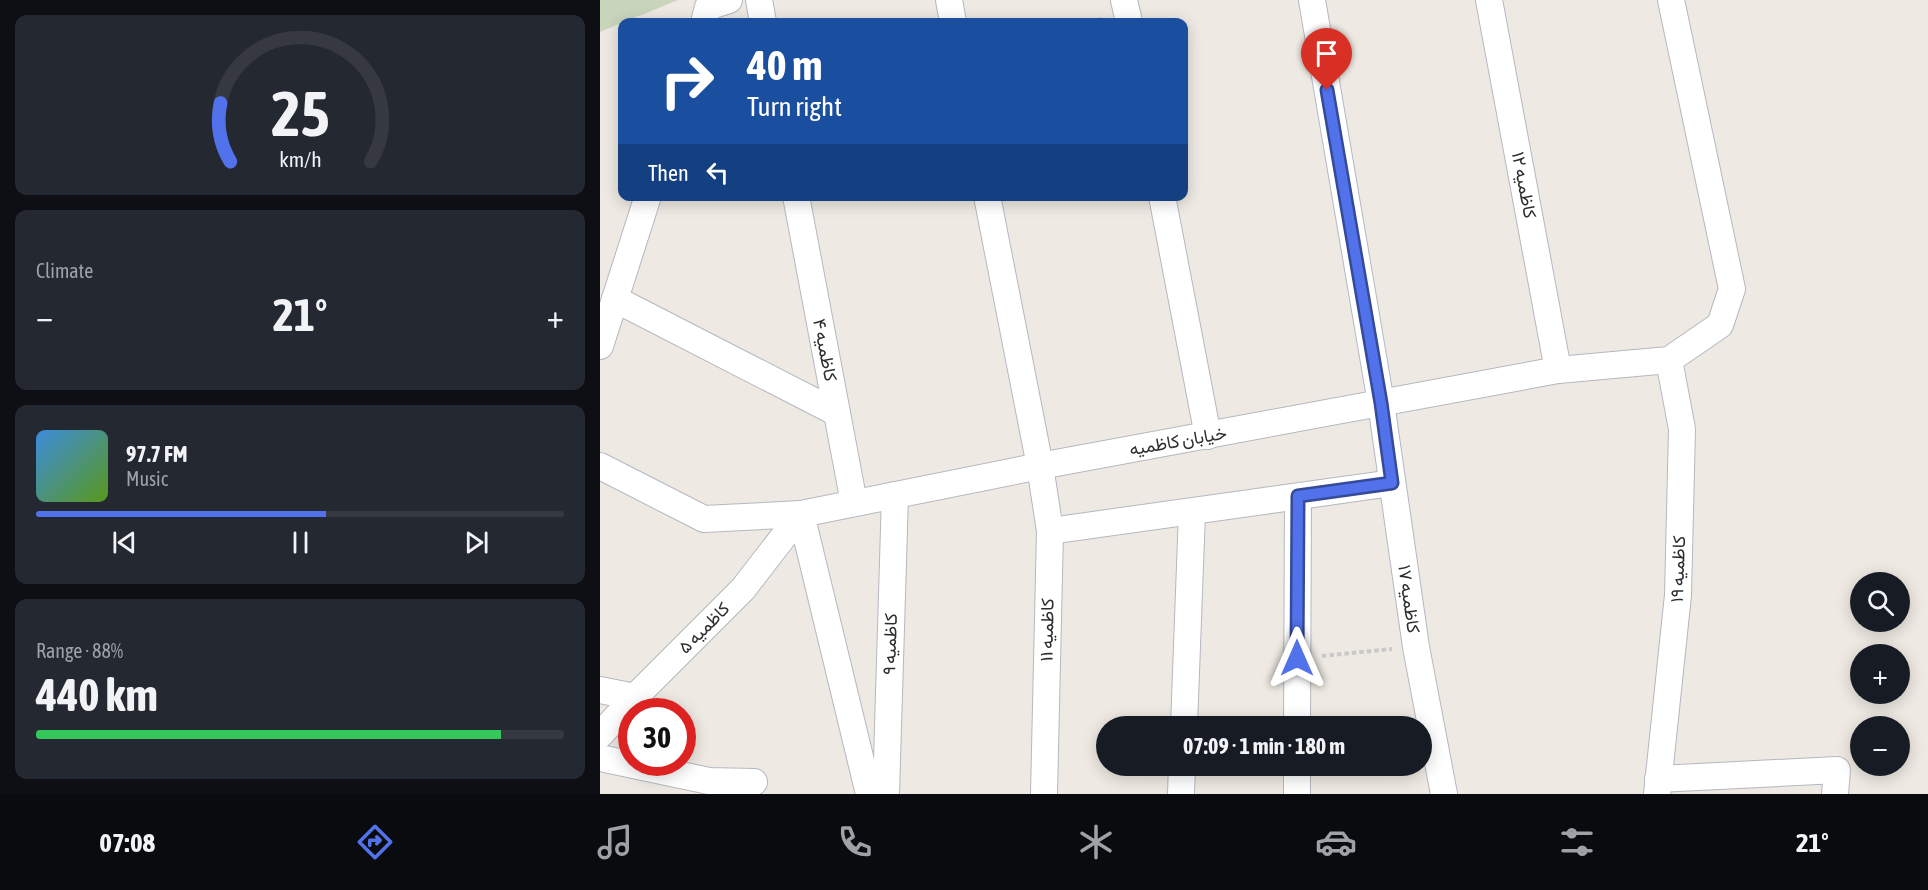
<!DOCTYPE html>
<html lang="en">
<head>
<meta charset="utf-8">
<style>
  :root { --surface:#171b24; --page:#242831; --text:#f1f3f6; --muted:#9ea1a6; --line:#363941; --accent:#5272eb }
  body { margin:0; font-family:"Asap Condensed",Vazirmatn,sans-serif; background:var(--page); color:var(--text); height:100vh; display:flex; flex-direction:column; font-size:22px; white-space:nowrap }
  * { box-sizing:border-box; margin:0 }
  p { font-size:20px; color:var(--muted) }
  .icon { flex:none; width:33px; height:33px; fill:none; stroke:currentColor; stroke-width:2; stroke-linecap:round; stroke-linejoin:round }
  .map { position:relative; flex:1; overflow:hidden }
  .side { display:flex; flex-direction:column; gap:15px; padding:15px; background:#0d0f14; width:600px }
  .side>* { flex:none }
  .hud { position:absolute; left:18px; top:18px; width:570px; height:183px; border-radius:12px; box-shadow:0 3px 15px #0003; background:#1a4fa0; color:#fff; overflow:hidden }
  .buttons { position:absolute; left:1250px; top:572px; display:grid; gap:12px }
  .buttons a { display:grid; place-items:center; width:60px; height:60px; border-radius:50%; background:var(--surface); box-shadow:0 3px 15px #0003; font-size:30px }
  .speed { position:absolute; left:18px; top:698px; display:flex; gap:12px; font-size:30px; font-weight:700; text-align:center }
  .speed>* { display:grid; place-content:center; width:78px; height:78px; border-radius:50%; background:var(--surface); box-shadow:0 3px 15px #0003; line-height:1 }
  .speed .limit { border:9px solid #d22; background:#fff; color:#111 }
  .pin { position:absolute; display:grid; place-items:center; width:51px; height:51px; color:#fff; margin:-62px -26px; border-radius:50% 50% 50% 0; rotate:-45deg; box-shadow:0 0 6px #0007 }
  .pin .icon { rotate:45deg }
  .me { position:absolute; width:66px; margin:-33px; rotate:0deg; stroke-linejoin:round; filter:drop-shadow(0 0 4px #0008) }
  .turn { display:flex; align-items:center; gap:21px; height:126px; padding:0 30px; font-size:27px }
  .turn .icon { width:78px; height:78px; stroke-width:2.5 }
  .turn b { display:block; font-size:42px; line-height:51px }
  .then { display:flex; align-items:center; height:57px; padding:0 30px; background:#0003; gap:12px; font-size:22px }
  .big { font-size:45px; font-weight:700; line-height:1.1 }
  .side .tile { flex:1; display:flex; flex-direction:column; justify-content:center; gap:9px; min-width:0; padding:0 21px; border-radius:12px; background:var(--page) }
  .side .dial { align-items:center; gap:0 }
  .dial svg { height:156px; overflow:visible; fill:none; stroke:var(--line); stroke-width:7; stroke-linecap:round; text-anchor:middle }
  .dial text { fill:var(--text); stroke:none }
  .song { display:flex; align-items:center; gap:18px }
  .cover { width:72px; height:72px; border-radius:9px; background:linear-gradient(135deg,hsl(210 70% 55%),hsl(90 70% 35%)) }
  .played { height:6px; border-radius:3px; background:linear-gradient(90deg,var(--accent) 55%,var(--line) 55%) }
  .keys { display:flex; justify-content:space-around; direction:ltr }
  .heat { display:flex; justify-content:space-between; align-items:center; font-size:33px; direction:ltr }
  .charge { height:9px; border-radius:4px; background:linear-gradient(90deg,#34c759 88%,var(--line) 0) }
  .trip { position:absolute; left:496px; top:716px; width:336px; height:60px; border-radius:30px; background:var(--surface); box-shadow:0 3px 15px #0003; font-weight:700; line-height:60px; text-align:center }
  .dock { display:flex; height:96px; justify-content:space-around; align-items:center; background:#090b0e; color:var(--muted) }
  .dock .icon { width:42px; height:42px }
  .dock .selected { color:var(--accent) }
  .dock b { font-size:27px; color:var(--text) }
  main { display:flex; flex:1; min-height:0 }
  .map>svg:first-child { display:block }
  .cemetery { fill:#c9d6bb }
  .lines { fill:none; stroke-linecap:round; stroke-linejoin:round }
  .minor-casing { stroke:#b5b8c0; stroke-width:28 }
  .path { stroke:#c9c9c9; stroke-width:4; stroke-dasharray:4.5 3; stroke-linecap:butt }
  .minor { stroke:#fff; stroke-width:26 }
  .route-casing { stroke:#354a99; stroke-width:15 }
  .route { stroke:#5272eb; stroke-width:10 }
  .labels { text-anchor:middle; stroke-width:4.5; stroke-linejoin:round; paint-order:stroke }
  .street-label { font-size:18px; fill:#2e2e2e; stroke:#fff }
</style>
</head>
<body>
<main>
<section class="side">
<div class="tile dial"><svg viewBox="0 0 100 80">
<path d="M14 69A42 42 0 1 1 86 69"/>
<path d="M14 69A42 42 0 0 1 9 39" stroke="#5272eb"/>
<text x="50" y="56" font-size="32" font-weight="700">25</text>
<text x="50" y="72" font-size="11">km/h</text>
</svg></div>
<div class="tile"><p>Climate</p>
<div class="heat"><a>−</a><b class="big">21°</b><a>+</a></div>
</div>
<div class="tile">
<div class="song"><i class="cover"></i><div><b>97.7 FM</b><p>Music</p></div></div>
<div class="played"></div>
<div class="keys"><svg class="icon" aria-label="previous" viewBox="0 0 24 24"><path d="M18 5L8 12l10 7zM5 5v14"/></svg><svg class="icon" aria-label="pause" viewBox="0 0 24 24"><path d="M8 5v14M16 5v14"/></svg><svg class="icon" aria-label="next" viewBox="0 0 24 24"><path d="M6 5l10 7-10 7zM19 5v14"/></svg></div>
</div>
<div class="tile"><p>Range · 88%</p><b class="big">440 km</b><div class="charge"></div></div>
</section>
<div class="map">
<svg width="1328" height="794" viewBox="0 0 1328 794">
  <rect width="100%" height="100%" fill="#eee9e2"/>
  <polygon class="cemetery" points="0,0 78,0 0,32"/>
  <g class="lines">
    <defs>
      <g id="minor">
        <polyline points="159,0 163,22"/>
        <polyline points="349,0 353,22"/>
        <polyline points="524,0 529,22"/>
        <polyline points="712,0 781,403 816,647 844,794"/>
        <polyline points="889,0 958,370"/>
        <polyline points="104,22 108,7 129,0"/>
        <polyline points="196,196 254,503"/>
        <polyline points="387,196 440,466 450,531 444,794"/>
        <polyline points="562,196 608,436"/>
        <polyline points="15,299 237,413"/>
        <polyline points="0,346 48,196"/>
        <polyline points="0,466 104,519 201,514 440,466 958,370 1069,360 1120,325 1132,289 1071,0"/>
        <polyline points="201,514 269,794"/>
        <polyline points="450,531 792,483"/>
        <polyline points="0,690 35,697"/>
        <polyline points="584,726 592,512"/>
        <polyline points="697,726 698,497"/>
        <polyline points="0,735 35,697 143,589 201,514"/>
        <polyline points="0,758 109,781 154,782"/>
        <polyline points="1058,779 1237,770 1235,794"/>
        <polyline points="286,794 295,495"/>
        <polyline points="581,794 582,765"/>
        <polyline points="697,794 697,765"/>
        <polyline points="1057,794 1078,595 1082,429 1069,360"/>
      </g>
    </defs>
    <use href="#minor" class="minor-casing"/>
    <g class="path">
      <polyline points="483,22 503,19"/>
      <polyline points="722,656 792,649"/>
    </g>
    <use href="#minor" class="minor"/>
  </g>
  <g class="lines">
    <defs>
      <polyline id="route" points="697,658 698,496 792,483 781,403 727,90"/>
    </defs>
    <use href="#route" class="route-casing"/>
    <use href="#route" class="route"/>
  </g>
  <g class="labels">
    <g class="street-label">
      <text transform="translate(924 185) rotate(79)" y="6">کاظمیه ۱۲</text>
      <text transform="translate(225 350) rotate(79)" y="6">کاظمیه ۴</text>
      <text transform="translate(578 441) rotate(-10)" y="6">خیابان کاظمیه</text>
      <text transform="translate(1078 569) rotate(-88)" y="6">کاظمیه ۱۹</text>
      <text transform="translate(809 599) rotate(82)" y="6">کاظمیه ۱۷</text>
      <text transform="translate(104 628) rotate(-45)" y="6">کاظمیه ۵</text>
      <text transform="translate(447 630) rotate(-89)" y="6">کاظمیه ۱۱</text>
      <text transform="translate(290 644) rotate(-88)" y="6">کاظمیه ۹</text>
    </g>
  </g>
</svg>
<div class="buttons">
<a><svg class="icon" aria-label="search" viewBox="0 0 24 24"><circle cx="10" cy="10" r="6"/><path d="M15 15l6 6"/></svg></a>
<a>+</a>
<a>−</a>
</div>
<div class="speed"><div class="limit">30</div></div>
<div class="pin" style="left:727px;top:90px;background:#d93025"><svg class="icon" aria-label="arrive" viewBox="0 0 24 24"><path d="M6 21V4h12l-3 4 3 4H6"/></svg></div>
<svg class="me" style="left:697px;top:658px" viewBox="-20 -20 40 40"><path d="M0-17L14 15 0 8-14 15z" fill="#5272eb" stroke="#fff" stroke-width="4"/></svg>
<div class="trip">07:09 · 1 min · 180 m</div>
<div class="hud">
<div class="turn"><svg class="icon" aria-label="right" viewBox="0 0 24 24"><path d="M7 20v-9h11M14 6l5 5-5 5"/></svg><div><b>40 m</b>Turn right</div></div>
<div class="then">Then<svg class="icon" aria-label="left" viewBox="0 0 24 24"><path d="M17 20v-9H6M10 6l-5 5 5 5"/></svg></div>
</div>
</div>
</main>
<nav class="dock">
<b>07:08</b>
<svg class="icon selected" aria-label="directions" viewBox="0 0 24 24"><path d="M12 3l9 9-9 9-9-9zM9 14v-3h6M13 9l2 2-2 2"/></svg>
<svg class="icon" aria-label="music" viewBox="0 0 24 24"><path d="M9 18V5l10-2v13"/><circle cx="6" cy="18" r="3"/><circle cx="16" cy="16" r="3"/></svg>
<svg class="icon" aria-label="phone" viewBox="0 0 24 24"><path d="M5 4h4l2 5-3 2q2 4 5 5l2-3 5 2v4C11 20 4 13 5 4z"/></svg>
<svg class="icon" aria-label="climate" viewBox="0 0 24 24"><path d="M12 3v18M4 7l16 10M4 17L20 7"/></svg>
<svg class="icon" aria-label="car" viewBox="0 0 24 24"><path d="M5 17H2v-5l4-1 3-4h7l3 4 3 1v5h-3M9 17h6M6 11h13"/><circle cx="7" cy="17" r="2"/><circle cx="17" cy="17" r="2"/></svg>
<svg class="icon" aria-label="filters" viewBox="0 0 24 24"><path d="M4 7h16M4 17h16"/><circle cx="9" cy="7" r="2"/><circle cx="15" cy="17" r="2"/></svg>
<b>21°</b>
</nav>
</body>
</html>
